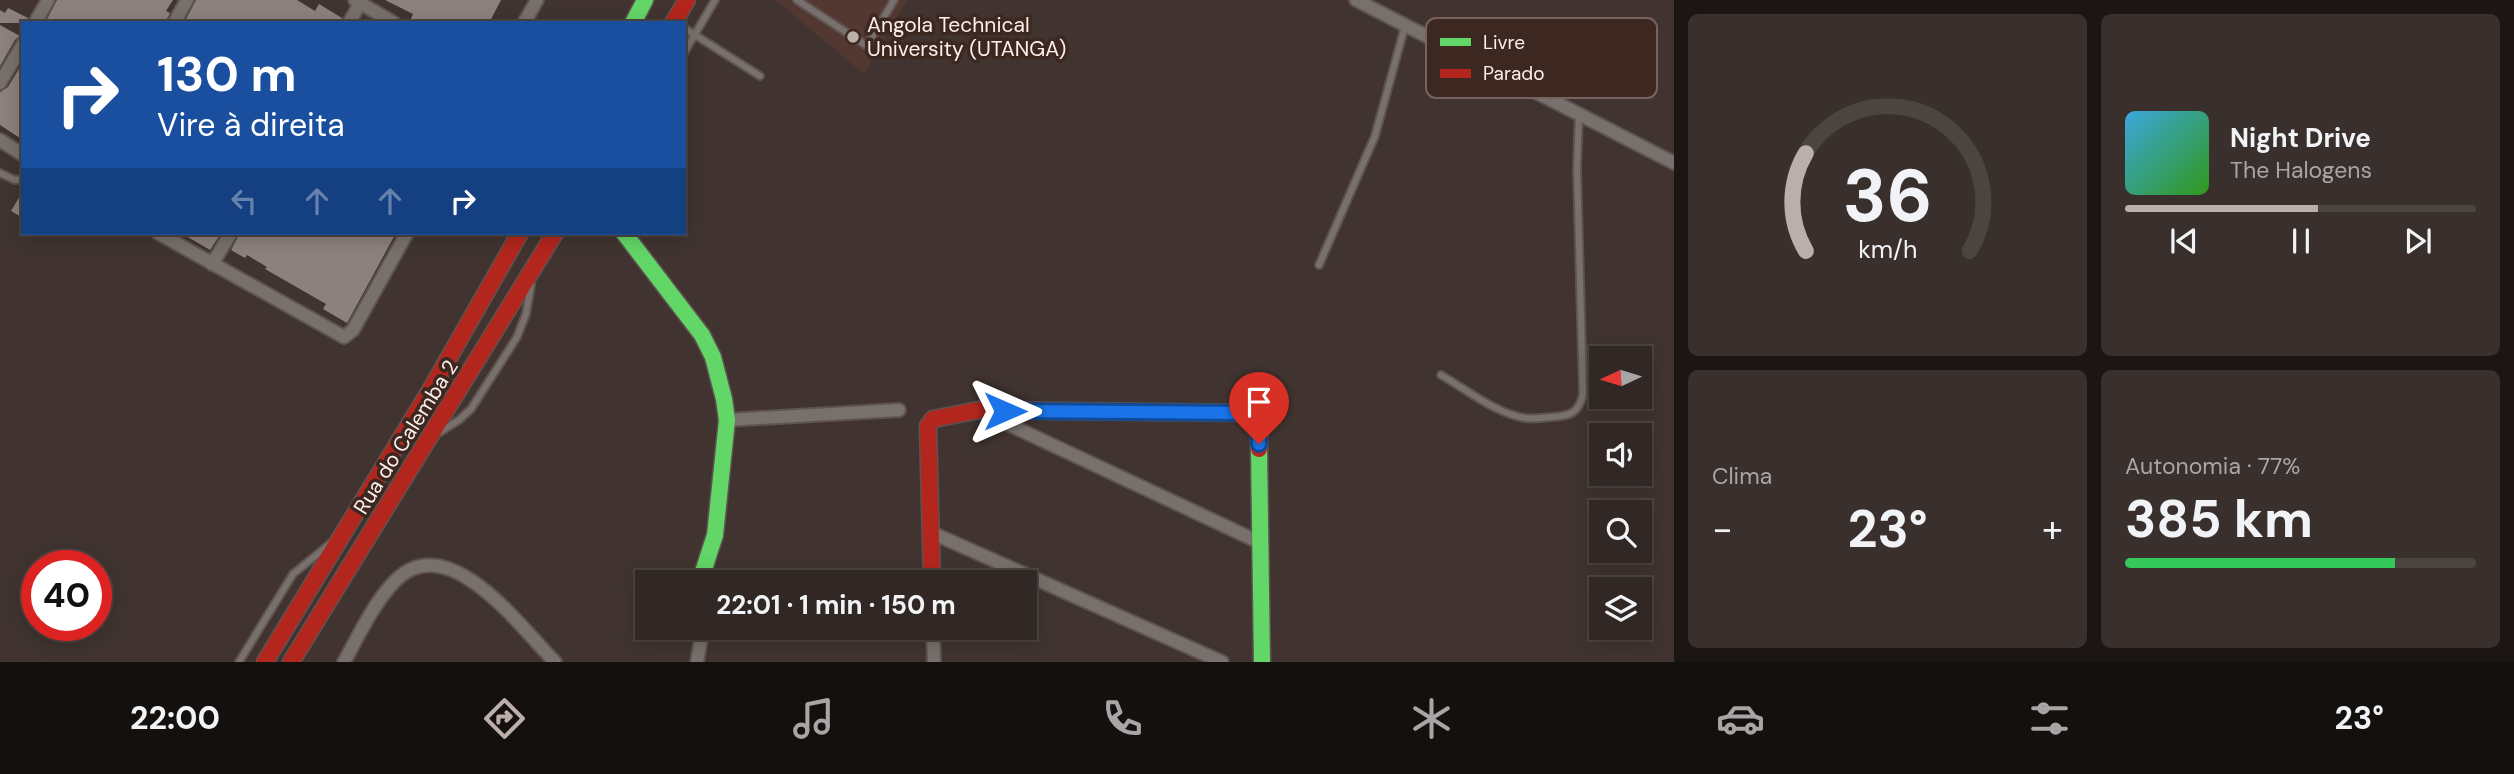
<!DOCTYPE html>
<html lang="pt">
<head>
<meta charset="utf-8">
<style>
  :root { --surface:#312724; --page:#392f2c; --text:#f1f3f6; --muted:#a8a5a6; --line:#4c4441; --accent:#bcaeaa }
  body { margin:0; font-family:"DM Sans",sans-serif; background:var(--page); color:var(--text); height:100vh; display:flex; flex-direction:column; font-size:26px; white-space:nowrap }
  * { box-sizing:border-box; margin:0 }
  p { font-size:23px; color:var(--muted) }
  .icon { flex:none; width:38px; height:38px; fill:none; stroke:currentColor; stroke-width:2; stroke-linecap:round; stroke-linejoin:round }
  .map { position:relative; flex:1; overflow:hidden }
  .details { display:flex; flex-direction:column; gap:14px; padding:14px; background:#1b1514; width:840px }
  .details>* { flex:none }
  .banner { position:absolute; left:21px; top:21px; width:665px; height:214px; border-radius:0px; box-shadow:0 4px 18px #0003,0 0 0 2px var(--line); background:#1a4fa0; color:#fff; overflow:hidden }
  .needle { width:46px; rotate:266deg }
  .controls { position:absolute; left:1589px; top:346px; display:grid; gap:14px }
  .controls a { display:grid; place-items:center; width:63px; height:63px; border-radius:0px; background:var(--surface); box-shadow:0 4px 18px #0003,0 0 0 2px var(--line); font-size:35px }
  .speed { position:absolute; left:21px; top:550px; display:flex; gap:14px; font-size:35px; font-weight:700; text-align:center }
  .speed>* { display:grid; place-content:center; width:91px; height:91px; border-radius:50%; background:var(--surface); box-shadow:0 4px 18px #0003,0 0 0 2px var(--line); line-height:1 }
  .speed .limit { border:10px solid #d22; background:#fff; color:#111 }
  .pin { position:absolute; display:grid; place-items:center; width:60px; height:60px; color:#fff; margin:-72px -30px; border-radius:50% 50% 50% 0; rotate:-45deg; box-shadow:0 0 7px #0007 }
  .pin .icon { rotate:45deg }
  .me { position:absolute; width:77px; margin:-38px; rotate:90deg; stroke-linejoin:round; filter:drop-shadow(0 0 5px #0008) }
  .turn { display:flex; align-items:center; gap:24px; height:147px; padding:0 21px; font-size:32px }
  .turn .icon { width:91px; height:91px; stroke-width:2.5 }
  .turn b { display:block; font-size:49px; line-height:60px }
  .lanes { display:flex; align-items:center; height:66px; padding:0 21px; background:#0003; justify-content:center; gap:35px; direction:ltr }
  .lanes .off { opacity:.35 }
  .big { font-size:52px; font-weight:700; line-height:1.1 }
  .details .tile { flex:1; display:flex; flex-direction:column; justify-content:center; gap:10px; min-width:0; padding:0 24px; border-radius:10px; background:var(--page) }
  .details .dial { align-items:center; gap:0 }
  .dial svg { height:182px; overflow:visible; fill:none; stroke:var(--line); stroke-width:7; stroke-linecap:round; text-anchor:middle }
  .dial text { fill:var(--text); stroke:none }
  .song { display:flex; align-items:center; gap:21px }
  .cover { width:84px; height:84px; border-radius:10px; background:linear-gradient(135deg,hsl(200 70% 55%),hsl(110 70% 35%)) }
  .played { height:7px; border-radius:4px; background:linear-gradient(90deg,var(--accent) 55%,var(--line) 55%) }
  .keys { display:flex; justify-content:space-around; direction:ltr }
  .heat { display:flex; justify-content:space-between; align-items:center; font-size:38px; direction:ltr }
  .charge { height:10px; border-radius:5px; background:linear-gradient(90deg,#34c759 77%,var(--line) 0) }
  .details .tiles { flex:1; display:grid; gap:14px; grid-template-columns:repeat(2,1fr) }
  .trip { position:absolute; left:635px; top:570px; width:402px; height:70px; border-radius:0px; background:var(--surface); box-shadow:0 4px 18px #0003,0 0 0 2px var(--line); font-weight:700; line-height:70px; text-align:center }
  .menu { display:flex; height:112px; justify-content:space-around; align-items:center; background:#14100e; color:var(--muted) }
  .menu .icon { width:49px; height:49px }
  .menu .current { color:var(--accent) }
  .menu b { font-size:32px; color:var(--text) }
  main { display:flex; flex:1; min-height:0 }
  .map>svg:first-child { display:block }
  .built { fill:#523830 }
  .building { fill:#8c817e }
  .lines { fill:none; stroke-linecap:round; stroke-linejoin:round }
  .lane-casing { stroke:#5e5350; stroke-width:10 }
  .street-casing { stroke:#5e5350; stroke-width:16 }
  .fast-casing { stroke:#5e5350; stroke-width:19 }
  .jam-casing { stroke:#5e5350; stroke-width:19 }
  .lane { stroke:#78706c; stroke-width:6 }
  .street { stroke:#78706c; stroke-width:12 }
  .fast { stroke:#63d668; stroke-width:16 }
  .jam { stroke:#b3261e; stroke-width:16 }
  .route-casing { stroke:#114b97; stroke-width:18 }
  .route { stroke:#1a73e8; stroke-width:12 }
  .poi-dot { fill:#bcaeaa; stroke:#3c2721; stroke-width:2.5 }
  .labels { text-anchor:middle; stroke-width:7; stroke-linejoin:round; paint-order:stroke }
  .poi-label { font-size:21px; fill:#feefeb; stroke:#3c2721; text-anchor:start }
  .street-label { font-size:21px; fill:#feefeb; stroke:#3c2721 }
  .key { fill:#3c2721; stroke:#76635e; stroke-width:2 }
  .key-label { font-size:19px; fill:#feefeb }
</style>
</head>
<body>
<main>
<div class="map">
<svg width="1674" height="662" viewBox="0 0 1674 662">
  <rect width="100%" height="100%" fill="#413430"/>
  <polygon class="built" points="776,0 907,0 864,74"/>
  <g class="building">
    <polygon points="57,0 173,0 166,11 170,13 165,23 45,23"/>
    <polygon points="196,0 297,0 315,11 319,4 342,18 340,23 184,23"/>
    <polygon points="385,0 501,0 489,23 409,23 413,14"/>
    <polygon points="8,8 28,18 26,23 0,23 0,10 5,13"/>
    <polygon points="0,25 20,36 15,40 0,66"/>
    <polygon points="23,62 23,140 0,125 0,92 8,87"/>
    <polygon points="23,191 23,218 11,211"/>
    <polygon points="181,233 221,233 210,250"/>
    <polygon points="240,233 396,233 347,323 323,309 326,304 265,269 267,267 247,255 245,258 231,250"/>
  </g>
  <g class="lines">
    <defs>
      <g id="lane">
        <polyline points="797,0 867,46 894,0"/>
        <polyline points="684,28 760,76"/>
        <polyline points="684,53 715,0"/>
        <polyline points="0,173 15,180 23,179"/>
        <polyline points="1319,265 1375,136 1405,26"/>
        <path d="M1441 375C1467 390 1495 413 1525 418 1533 419 1543 418 1552 417 1570 416 1579 413 1583 394L1577 168 1579 114"/>
        <polyline points="440,432 459,420 471,409 517,337 526,314 531,285"/>
        <polyline points="239,662 293,574 331,543"/>
      </g>
      <g id="street">
        <polyline points="355,0 394,23"/>
        <polyline points="1356,0 1674,163"/>
        <polyline points="35,23 48,0"/>
        <polyline points="174,23 187,0"/>
        <polyline points="349,23 362,0"/>
        <polyline points="524,23 537,0"/>
        <polyline points="0,83 23,44"/>
        <polyline points="0,140 23,155"/>
        <polyline points="158,233 344,337 353,330 407,233"/>
        <polyline points="212,264 231,233"/>
        <polyline points="982,412 1261,543"/>
        <polyline points="727,420 899,410"/>
        <polyline points="930,532 1222,662"/>
        <polyline points="933,628 934,662"/>
        <path d="M344 662C359 635 374 602 396 580 449 528 521 628 555 662"/>
        <polyline points="697,662 703,628"/>
      </g>
      <g id="fast">
        <polyline points="633,23 645,0"/>
        <polyline points="624,233 702,335 713,357 724,399 727,420 715,535 703,572 703,583"/>
        <polyline points="1259,449 1262,662"/>
      </g>
      <g id="jam">
        <polyline points="673,23 687,0"/>
        <polyline points="932,583 928,426 933,419 979,410 1248,413 1259,419 1259,449"/>
        <polyline points="265,662 431,389 520,233"/>
        <polyline points="291,662 555,233"/>
      </g>
    </defs>
    <use href="#lane" class="lane-casing"/>
    <use href="#street" class="street-casing"/>
    <use href="#fast" class="fast-casing"/>
    <use href="#jam" class="jam-casing"/>
    <use href="#lane" class="lane"/>
    <use href="#street" class="street"/>
    <use href="#fast" class="fast"/>
    <use href="#jam" class="jam"/>
  </g>
  <g class="lines">
    <defs>
      <polyline id="route" points="1005,411 1248,413 1259,419 1259,444"/>
    </defs>
    <use href="#route" class="route-casing"/>
    <use href="#route" class="route"/>
  </g>
  <circle class="poi-dot" cx="853" cy="37" r="7"/>
  <g class="labels">
    <g class="poi-label">
      <text x="867" y="32">Angola Technical<tspan x="867" dy="24">University (UTANGA)</tspan></text>
    </g>
    <g class="street-label">
      <text transform="translate(406 437) rotate(-58)" y="7">Rua do Calemba 2</text>
    </g>
  </g>
  <rect x="1426" y="18" width="231" height="80" rx="10" class="key"/>
  <rect x="1440" y="38" width="31" height="8" fill="#63d668"/>
  <rect x="1440" y="69" width="31" height="9" fill="#b3261e"/>
  <g class="key-label">
    <text x="1483" y="49">Livre</text>
    <text x="1483" y="80">Parado</text>
  </g>
</svg>
<div class="controls">
<a><svg class="needle" viewBox="-14 -14 28 28"><path d="M0-13l5 13h-10z" fill="#e53935"/><path d="M0 13l5-13h-10z" fill="#a8a5a6"/></svg></a>
<a><svg class="icon" aria-label="sound" viewBox="0 0 24 24"><path d="M4 9h4l5-4v14l-5-4H4zM17 9q2 3 0 6"/></svg></a>
<a><svg class="icon" aria-label="search" viewBox="0 0 24 24"><circle cx="10" cy="10" r="6"/><path d="M15 15l6 6"/></svg></a>
<a><svg class="icon" aria-label="layers" viewBox="0 0 24 24"><path d="M12 4l9 5-9 5-9-5zM3 14l9 5 9-5"/></svg></a>
</div>
<div class="speed"><div class="limit">40</div></div>
<div class="pin" style="left:1259px;top:444px;background:#d93025"><svg class="icon" aria-label="arrive" viewBox="0 0 24 24"><path d="M6 21V4h12l-3 4 3 4H6"/></svg></div>
<svg class="me" style="left:1005px;top:411px" viewBox="-20 -20 40 40"><path d="M0-17L14 15 0 8-14 15z" fill="#1a73e8" stroke="#fff" stroke-width="4"/></svg>
<div class="trip">22:01 · 1 min · 150 m</div>
<div class="banner">
<div class="turn"><svg class="icon" aria-label="right" viewBox="0 0 24 24"><path d="M7 20v-9h11M14 6l5 5-5 5"/></svg><div><b>130 m</b>Vire à direita</div></div>
<div class="lanes"><svg class="icon off" aria-label="left" viewBox="0 0 24 24"><path d="M17 20v-9H6M10 6l-5 5 5 5"/></svg><svg class="icon off" aria-label="ahead" viewBox="0 0 24 24"><path d="M12 20V5M6 11l6-6 6 6"/></svg><svg class="icon off" aria-label="ahead" viewBox="0 0 24 24"><path d="M12 20V5M6 11l6-6 6 6"/></svg><svg class="icon" aria-label="right" viewBox="0 0 24 24"><path d="M7 20v-9h11M14 6l5 5-5 5"/></svg></div>
</div>
</div>
<section class="details">
<div class="tiles">
<div class="tile dial"><svg viewBox="0 0 100 80">
<path d="M14 69A42 42 0 1 1 86 69"/>
<path d="M14 69A42 42 0 0 1 14 26" stroke="#bcaeaa"/>
<text x="50" y="56" font-size="32" font-weight="700">36</text>
<text x="50" y="72" font-size="11">km/h</text>
</svg></div>
<div class="tile">
<div class="song"><i class="cover"></i><div><b>Night Drive</b><p>The Halogens</p></div></div>
<div class="played"></div>
<div class="keys"><svg class="icon" aria-label="previous" viewBox="0 0 24 24"><path d="M18 5L8 12l10 7zM5 5v14"/></svg><svg class="icon" aria-label="pause" viewBox="0 0 24 24"><path d="M8 5v14M16 5v14"/></svg><svg class="icon" aria-label="next" viewBox="0 0 24 24"><path d="M6 5l10 7-10 7zM19 5v14"/></svg></div>
</div>
<div class="tile"><p>Clima</p>
<div class="heat"><a>−</a><b class="big">23°</b><a>+</a></div>
</div>
<div class="tile"><p>Autonomia · 77%</p><b class="big">385 km</b><div class="charge"></div></div>
</div>
</section>
</main>
<nav class="menu">
<b>22:00</b>
<svg class="icon current" aria-label="directions" viewBox="0 0 24 24"><path d="M12 3l9 9-9 9-9-9zM9 14v-3h6M13 9l2 2-2 2"/></svg>
<svg class="icon" aria-label="music" viewBox="0 0 24 24"><path d="M9 18V5l10-2v13"/><circle cx="6" cy="18" r="3"/><circle cx="16" cy="16" r="3"/></svg>
<svg class="icon" aria-label="phone" viewBox="0 0 24 24"><path d="M5 4h4l2 5-3 2q2 4 5 5l2-3 5 2v4C11 20 4 13 5 4z"/></svg>
<svg class="icon" aria-label="climate" viewBox="0 0 24 24"><path d="M12 3v18M4 7l16 10M4 17L20 7"/></svg>
<svg class="icon" aria-label="car" viewBox="0 0 24 24"><path d="M5 17H2v-5l4-1 3-4h7l3 4 3 1v5h-3M9 17h6M6 11h13"/><circle cx="7" cy="17" r="2"/><circle cx="17" cy="17" r="2"/></svg>
<svg class="icon" aria-label="filters" viewBox="0 0 24 24"><path d="M4 7h16M4 17h16"/><circle cx="9" cy="7" r="2"/><circle cx="15" cy="17" r="2"/></svg>
<b>23°</b>
</nav>
</body>
</html>
